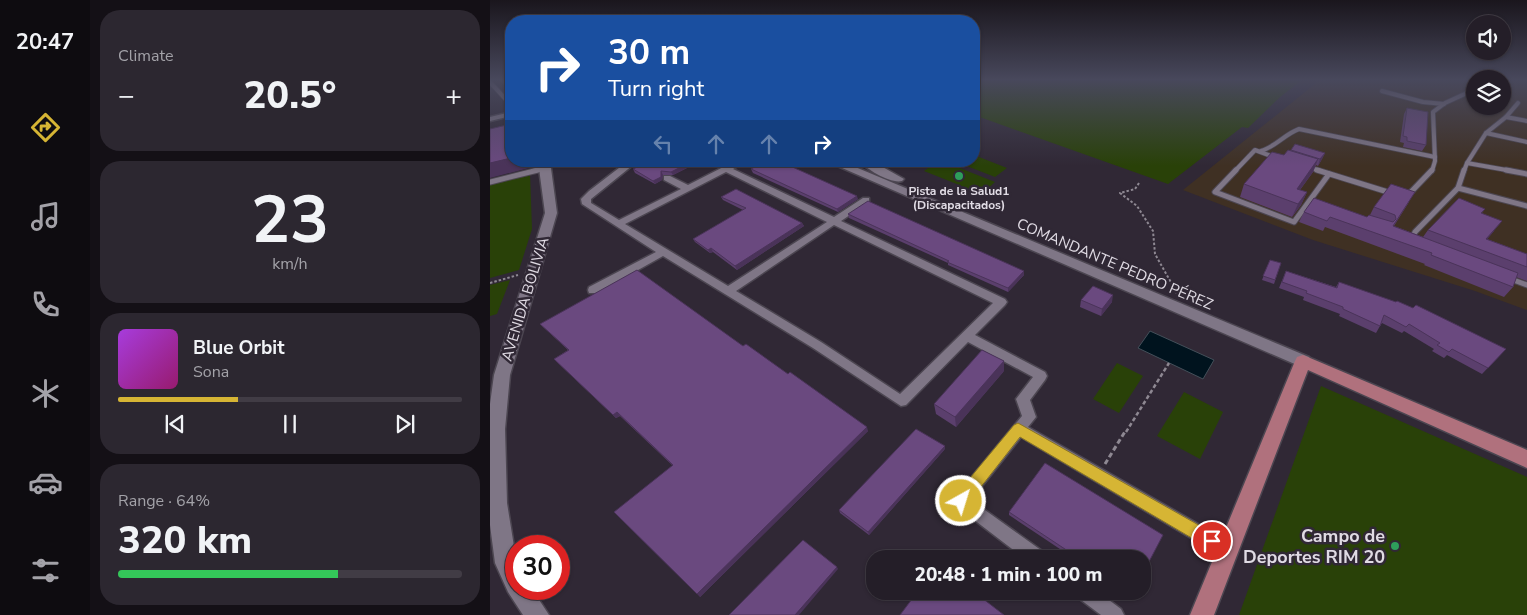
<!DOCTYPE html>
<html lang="en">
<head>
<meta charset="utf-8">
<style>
  :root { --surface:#241e28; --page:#2c2730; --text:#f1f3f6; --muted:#a3a2a8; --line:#413c45; --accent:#d6b534 }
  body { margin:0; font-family:"Nunito Sans",sans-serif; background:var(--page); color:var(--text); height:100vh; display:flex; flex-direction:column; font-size:19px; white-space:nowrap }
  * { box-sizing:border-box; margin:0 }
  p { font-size:16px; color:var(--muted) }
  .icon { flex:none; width:28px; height:28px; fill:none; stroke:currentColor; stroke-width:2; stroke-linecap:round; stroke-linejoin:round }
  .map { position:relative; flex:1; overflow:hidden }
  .side { display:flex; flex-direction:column; gap:10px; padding:10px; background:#141016; width:400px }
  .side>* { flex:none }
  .hud { position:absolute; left:15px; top:15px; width:475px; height:152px; border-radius:20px; box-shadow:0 1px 4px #0004,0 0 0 1px var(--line); background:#1a4fa0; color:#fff; overflow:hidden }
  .controls { position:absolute; left:976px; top:15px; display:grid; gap:10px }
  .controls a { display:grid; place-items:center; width:45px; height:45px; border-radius:50%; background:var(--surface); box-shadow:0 1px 4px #0004,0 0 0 1px var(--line); font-size:25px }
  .speed { position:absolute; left:15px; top:535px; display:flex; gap:10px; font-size:25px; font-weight:700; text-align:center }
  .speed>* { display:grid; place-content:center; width:65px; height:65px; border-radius:50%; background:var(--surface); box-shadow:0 1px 4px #0004,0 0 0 1px var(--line); line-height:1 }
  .speed .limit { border:8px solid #d22; background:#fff; color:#111 }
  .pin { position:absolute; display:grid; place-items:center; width:42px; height:42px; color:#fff; margin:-21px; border:2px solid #fff; border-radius:50%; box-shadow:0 1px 5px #0007 }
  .me { position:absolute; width:55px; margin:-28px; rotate:39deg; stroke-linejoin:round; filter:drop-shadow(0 0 4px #0008) }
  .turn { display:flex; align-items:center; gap:18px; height:105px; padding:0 20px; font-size:22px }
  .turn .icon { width:65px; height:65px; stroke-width:2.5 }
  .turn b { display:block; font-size:35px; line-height:42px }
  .lanes { display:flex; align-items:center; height:48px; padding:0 20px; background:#0003; justify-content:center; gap:25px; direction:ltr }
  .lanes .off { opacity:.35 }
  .big { font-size:38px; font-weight:800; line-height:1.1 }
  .side .card { flex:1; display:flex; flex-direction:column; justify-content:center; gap:8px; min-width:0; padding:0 18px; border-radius:20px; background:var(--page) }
  .side .dial { align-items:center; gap:0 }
  .dial b { font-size:65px; line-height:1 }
  .song { display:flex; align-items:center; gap:15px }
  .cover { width:60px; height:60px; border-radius:8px; background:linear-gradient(135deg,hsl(280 70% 55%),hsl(320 70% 35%)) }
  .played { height:5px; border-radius:2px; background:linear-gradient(90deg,var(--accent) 35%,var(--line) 35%) }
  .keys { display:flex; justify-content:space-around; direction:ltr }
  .heat { display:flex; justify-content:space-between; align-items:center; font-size:28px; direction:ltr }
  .charge { height:8px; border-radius:4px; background:linear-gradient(90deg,#34c759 64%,var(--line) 0) }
  .trip { position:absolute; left:376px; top:550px; width:285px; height:50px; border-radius:20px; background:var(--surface); box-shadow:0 1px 4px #0004,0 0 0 1px var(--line); font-weight:800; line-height:50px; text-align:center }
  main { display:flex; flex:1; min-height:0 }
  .tabs { display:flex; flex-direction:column; width:90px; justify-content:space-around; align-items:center; background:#0e0c10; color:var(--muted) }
  .tabs .icon { width:35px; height:35px }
  .tabs .current { color:var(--accent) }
  .tabs b { font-size:22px; color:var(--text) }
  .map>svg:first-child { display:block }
  .industrial { fill:#3f3023 }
  .green { fill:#294108 }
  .water { fill:#00131e; stroke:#434f59 }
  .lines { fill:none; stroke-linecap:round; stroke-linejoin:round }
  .service-far1-casing { stroke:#4c4651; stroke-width:5.5 }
  .service-casing { stroke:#4c4651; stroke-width:7 }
  .minor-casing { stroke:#4c4651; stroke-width:3 }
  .secondary-casing { stroke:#4c4651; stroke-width:3 }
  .primary-casing { stroke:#4c4651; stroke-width:3 }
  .path-far2 { stroke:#8e8892; stroke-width:2; stroke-dasharray:2.5 2; stroke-linecap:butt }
  .path-far1 { stroke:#8e8892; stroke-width:2.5; stroke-dasharray:4 2.5; stroke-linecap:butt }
  .path { stroke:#8e8892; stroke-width:3; stroke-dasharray:5 3; stroke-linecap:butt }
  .service-far1 { stroke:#7f7686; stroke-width:4 }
  .service { stroke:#7f7686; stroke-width:5 }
  .minor { fill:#7f7686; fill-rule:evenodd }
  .secondary { fill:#7f7686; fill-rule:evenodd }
  .primary { fill:#b0717d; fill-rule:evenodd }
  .wall { fill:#5b3f6d }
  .shaded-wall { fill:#4a3359 }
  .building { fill:#6a497f; stroke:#4a3359 }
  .route { fill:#d6b534; stroke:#8b7622 }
  .leisure-dot { fill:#2e9e5b; stroke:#302835; stroke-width:2 }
  .labels { text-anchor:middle; stroke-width:5; stroke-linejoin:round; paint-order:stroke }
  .far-poi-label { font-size:12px; font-weight:bold; fill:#e0dbe4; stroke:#302835 }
  .street-label { font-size:15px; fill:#e0dbe4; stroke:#302835 }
  .near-poi-label { font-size:18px; font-weight:bold; fill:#e0dbe4; stroke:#302835; text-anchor:end }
</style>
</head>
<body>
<main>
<nav class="tabs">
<b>20:47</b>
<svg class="icon current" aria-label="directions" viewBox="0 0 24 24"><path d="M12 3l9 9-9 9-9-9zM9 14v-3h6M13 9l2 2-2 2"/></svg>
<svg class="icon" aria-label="music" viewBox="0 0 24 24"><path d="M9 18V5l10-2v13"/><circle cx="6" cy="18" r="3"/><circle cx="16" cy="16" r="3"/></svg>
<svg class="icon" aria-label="phone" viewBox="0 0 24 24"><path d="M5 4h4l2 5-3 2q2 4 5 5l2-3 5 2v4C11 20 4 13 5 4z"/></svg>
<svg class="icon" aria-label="climate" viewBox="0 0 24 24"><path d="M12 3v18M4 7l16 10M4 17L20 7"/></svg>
<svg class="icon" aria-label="car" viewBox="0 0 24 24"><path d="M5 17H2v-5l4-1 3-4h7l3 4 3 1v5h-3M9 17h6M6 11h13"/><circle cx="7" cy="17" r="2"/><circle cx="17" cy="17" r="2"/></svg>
<svg class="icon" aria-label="filters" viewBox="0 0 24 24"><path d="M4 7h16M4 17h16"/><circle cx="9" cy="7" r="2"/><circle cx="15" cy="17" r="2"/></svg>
</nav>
<section class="side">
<div class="card"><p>Climate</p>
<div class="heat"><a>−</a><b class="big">20.5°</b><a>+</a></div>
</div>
<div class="card dial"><b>23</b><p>km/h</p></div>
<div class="card">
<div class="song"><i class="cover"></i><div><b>Blue Orbit</b><p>Sona</p></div></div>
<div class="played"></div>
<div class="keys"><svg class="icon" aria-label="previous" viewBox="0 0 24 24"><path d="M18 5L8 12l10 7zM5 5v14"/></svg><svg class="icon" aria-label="pause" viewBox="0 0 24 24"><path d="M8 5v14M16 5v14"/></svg><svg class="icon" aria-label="next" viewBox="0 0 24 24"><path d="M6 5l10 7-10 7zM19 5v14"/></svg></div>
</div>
<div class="card"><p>Range · 64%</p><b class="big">320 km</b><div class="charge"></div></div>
</section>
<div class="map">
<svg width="1037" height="615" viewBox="0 0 1037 615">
  <rect width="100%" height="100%" fill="#302835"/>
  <polygon class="industrial" points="830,80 985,80 985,106 1012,106 1013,80 1037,80 1037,310 985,291 823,240 693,190"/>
  <g class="green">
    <polygon points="484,80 812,80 790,97 758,128 752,127 678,184 484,115"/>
    <polygon points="484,155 517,168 505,177 469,163 472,161 484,161"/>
    <polygon points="448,161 452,161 505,182 492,194 434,171"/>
    <polygon points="40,173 42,229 29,270 0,278 0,183"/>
    <polygon points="20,280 7,314 0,316 0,285"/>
    <polygon points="627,363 653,376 629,413 603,399"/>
    <polygon points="831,386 1037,477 1037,615 749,615"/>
    <polygon points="694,392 733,412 710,459 667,436"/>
  </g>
  <polygon class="water" points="660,331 724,360 713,379 648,348"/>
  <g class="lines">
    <defs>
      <g id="service-far1">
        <polyline points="0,82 21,105"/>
        <polyline points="892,91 933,102 954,104"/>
        <polyline points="1016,117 1037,121"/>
        <polyline points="996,133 1037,142"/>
        <path d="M771 151C785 147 795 134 809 129L945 157"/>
        <polyline points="977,163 1022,171"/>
        <polyline points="817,167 831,171"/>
        <polyline points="43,171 56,168"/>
        <polyline points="745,171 765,150 784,157"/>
        <polyline points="942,171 945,161 943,112 955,103 979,92 983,80"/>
        <polyline points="974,171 977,163 996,133 1016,117 1028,103"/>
      </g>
      <g id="service">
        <polyline points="746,170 725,192 804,222 839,174"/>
        <polyline points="827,170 901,193"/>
        <polyline points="1016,170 1037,174"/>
        <polyline points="0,182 48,170"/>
        <polyline points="968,188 1037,206"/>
        <polyline points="915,195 920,193 942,170"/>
        <polyline points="922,240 925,232 968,188 974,170"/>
        <polyline points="1018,278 1037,285"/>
      </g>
      <g id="minor">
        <polygon points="21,112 21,116 0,121 0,117"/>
        <path d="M138 161H148L101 199V203L129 220 191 189 174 180V176H180L198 185 245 161H256L243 169 344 217 373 198H379V202L351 221 515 299 517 302 515 305 485 335 555 372 557 376 555 380 540 400 546 417 538 427 745 545 747 551 745 557 739 559 733 557 531 437 481 500 555 553 557 559H535L466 506 463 501 466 496 532 416 526 399 543 377 478 342 416 405 411 406 323 348 173 256 107 293H99L98 290 99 287 166 252 92 204 91 199 99 191ZM236 172 337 222 238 286 135 224ZM344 225 503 303 410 394 331 342 246 291Z"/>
        <polygon points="585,591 607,591 631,609 634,615 611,615 587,597"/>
      </g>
      <g id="secondary">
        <polygon points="12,80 21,80 21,90 18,89"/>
        <polygon points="48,161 60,161 67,213 20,375 15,429 17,503 26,559 26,589 42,589 59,615 33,615 18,592 5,563 0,525 0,404 4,375 55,213"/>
        <polygon points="336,161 351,161 819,357 821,361 819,365 813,367 807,365"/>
        <path d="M370 161H382L414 179 412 181C401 184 377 170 370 161Z"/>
      </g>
      <polygon id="primary" points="813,355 1037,450 1037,468 818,370 724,615 700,615 805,361 807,357"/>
    </defs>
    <use href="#service-far1" class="service-far1-casing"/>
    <use href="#service" class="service-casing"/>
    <use href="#minor" class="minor-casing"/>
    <use href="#secondary" class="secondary-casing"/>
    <use href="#primary" class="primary-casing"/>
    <g class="path-far2">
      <polyline points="649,183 645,189 630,193 647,206 663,231 665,254 683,286"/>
      <polyline points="0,283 28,275"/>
    </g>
    <g class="path-far1">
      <polyline points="682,285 687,293"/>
      <polyline points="636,432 679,363"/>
    </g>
    <polyline class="path" points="615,464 636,430"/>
    <use href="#service-far1" class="service-far1"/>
    <use href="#service" class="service"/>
    <use href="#minor" class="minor"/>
    <use href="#secondary" class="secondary"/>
    <use href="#primary" class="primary"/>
  </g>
  <g class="wall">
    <polygon points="917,108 936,145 932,151 913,147 914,143 910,142 914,114"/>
    <polygon points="801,150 835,153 832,159 828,166 826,165 823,172 810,190 817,192 811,205 802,217 750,197 754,184"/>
    <polygon points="211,161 183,175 173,175 172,180 165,184 145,173 143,169"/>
    <polygon points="261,169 368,199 348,212 263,173"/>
    <polygon points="231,197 312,223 314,226 247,270 223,252 220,253 205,242 203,239 253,210 233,200"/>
    <polygon points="919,202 904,226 933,237 938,230 995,209 992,213 1004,231 997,239 1037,254 1037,281 1026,277 1023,287 1014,297 934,265 935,264 835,227 833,231 809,222 814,212 877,217 880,215 884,207"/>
    <polygon points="358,214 534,271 534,275 518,292 458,265 458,263 359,218"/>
    <polygon points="780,260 791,263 784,284 772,280"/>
    <polygon points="796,271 846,287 849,282 1016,349 992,374 957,355 954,358 942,351 944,349 914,331 912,333 892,323 890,326 886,333 849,316 850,314 813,300 814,297 789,288"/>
    <polygon points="591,300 622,302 611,316 590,307"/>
    <polygon points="50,324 253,346 378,431 210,597 182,465 130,416 126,418 67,362 64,359 78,350"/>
    <polygon points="514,371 466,427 446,414 444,404"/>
    <polygon points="455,449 379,535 350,513 349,510"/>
    <polygon points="519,512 652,559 585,559 519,515"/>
    <polygon points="633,591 644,591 642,597"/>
  </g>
  <g class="shaded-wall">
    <polygon points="835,153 832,159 828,166 830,159"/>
    <polygon points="21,158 21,161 38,161 39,168 0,178 0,163"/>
    <polygon points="828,159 823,172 801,202 807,189"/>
    <polygon points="203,161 211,161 183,175 181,172"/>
    <polygon points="171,171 173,175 172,180 165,184 163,181"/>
    <polygon points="817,192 811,205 802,217 808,204"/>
    <polygon points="367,196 368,199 348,212 347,209"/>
    <polygon points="1012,221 1004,231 989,249 996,239"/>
    <polygon points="312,223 314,226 247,270 245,266"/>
    <polygon points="221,248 223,252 220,253 218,250"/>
    <polygon points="534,271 534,275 518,292 518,288"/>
    <polygon points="623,295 622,302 611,316 612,309"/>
    <polygon points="514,361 514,371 466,427 465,417"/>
    <polygon points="127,412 130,416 126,418 123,415"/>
    <polygon points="377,427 378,431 210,597 207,594"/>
    <polygon points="455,446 455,449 379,535 378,532"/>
    <polygon points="347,567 348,569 309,615 305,615"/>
  </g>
  <g class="building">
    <polygon points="917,108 938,112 936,145 917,141 917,137 913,136"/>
    <polygon points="21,124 21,158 0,163 0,129"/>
    <polygon points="805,144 835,153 830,159 801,150"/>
    <polygon points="798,150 828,159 807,189 817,192 808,204 754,184 782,152 794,155"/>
    <polygon points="160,161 203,161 181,172 171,171 171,177 163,181 143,169"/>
    <polygon points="276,161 289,161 367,196 347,209 261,169"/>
    <polygon points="901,184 925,192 903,226 1028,273 1023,287 941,255 942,253 840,217 837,221 814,212 824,198 877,217 879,215 903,222 906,219 905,215 884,207"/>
    <polygon points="246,189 312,223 245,266 221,248 218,250 203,239 256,208 231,197"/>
    <polygon points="969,198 995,209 991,213 1012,221 996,239 1037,254 1037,267 938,230"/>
    <polygon points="378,201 534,271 518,288 457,262 459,261 358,214"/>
    <polygon points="780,260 791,263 785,280 773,276"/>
    <polygon points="147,270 253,346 256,344 298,374 300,372 377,427 207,594 124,512 183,465 127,412 123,415 64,359 79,350 50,324"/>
    <polygon points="796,271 847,288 849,282 906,302 907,301 923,308 926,305 1016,349 998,368 962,349 959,352 947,345 950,343 919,324 916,327 894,315 890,326 853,309 853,307 816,293 817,291 792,282"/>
    <polygon points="603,286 623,295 612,309 591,300"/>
    <polygon points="492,350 514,361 465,417 444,404"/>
    <polygon points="426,429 455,446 378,532 349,510"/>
    <polygon points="555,463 673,535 652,575 652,559 590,559 519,512"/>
    <polygon points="313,540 347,567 305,615 239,615"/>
    <polygon points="428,591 483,591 514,615 410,615"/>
    <polygon points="639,591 644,591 643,594"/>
  </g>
  <linearGradient id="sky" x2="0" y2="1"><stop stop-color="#1a161d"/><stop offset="0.48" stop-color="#48485c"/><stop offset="1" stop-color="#48485c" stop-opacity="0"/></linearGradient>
  <rect width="1037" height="166" fill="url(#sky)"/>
  <polygon class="route" points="528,423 728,536 730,541 728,547 722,549 717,547 530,437 476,506 471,508 465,506 463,501 465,496 524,425"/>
  <g class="leisure-dot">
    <circle cx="469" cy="176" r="5"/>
    <circle cx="905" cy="546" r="5"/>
  </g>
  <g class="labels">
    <g class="far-poi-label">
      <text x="469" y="195">Pista de la Salud1<tspan x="469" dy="14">(Discapacitados)</tspan></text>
    </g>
    <g class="street-label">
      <text transform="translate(625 264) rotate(23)" y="5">COMANDANTE PEDRO PÉREZ</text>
      <text transform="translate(35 299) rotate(-73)" y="5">AVENIDA BOLIVIA</text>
    </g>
    <g class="near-poi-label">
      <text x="895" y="542">Campo de<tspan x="895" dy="21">Deportes RIM 20</tspan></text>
    </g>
  </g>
</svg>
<div class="controls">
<a><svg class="icon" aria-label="sound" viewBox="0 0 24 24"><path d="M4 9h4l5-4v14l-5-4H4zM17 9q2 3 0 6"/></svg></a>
<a><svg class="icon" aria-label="layers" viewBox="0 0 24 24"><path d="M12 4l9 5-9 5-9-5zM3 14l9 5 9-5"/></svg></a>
</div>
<div class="speed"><div class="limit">30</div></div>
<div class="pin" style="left:722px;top:541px;background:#d93025"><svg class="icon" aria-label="arrive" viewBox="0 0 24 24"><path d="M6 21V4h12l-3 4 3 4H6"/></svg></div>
<svg class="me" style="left:471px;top:501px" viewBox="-20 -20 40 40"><circle r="17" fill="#d6b534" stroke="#fff" stroke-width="3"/><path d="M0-11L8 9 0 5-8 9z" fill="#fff"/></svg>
<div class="trip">20:48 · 1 min · 100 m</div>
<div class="hud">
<div class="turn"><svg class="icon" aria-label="right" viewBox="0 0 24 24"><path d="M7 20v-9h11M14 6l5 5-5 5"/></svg><div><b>30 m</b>Turn right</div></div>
<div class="lanes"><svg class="icon off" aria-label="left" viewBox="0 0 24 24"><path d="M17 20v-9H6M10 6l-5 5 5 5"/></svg><svg class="icon off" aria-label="ahead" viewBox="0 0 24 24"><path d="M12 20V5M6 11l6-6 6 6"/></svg><svg class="icon off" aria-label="ahead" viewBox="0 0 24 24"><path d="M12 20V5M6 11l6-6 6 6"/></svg><svg class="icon" aria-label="right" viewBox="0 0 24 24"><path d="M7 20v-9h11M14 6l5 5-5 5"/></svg></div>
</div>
</div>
</main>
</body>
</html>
